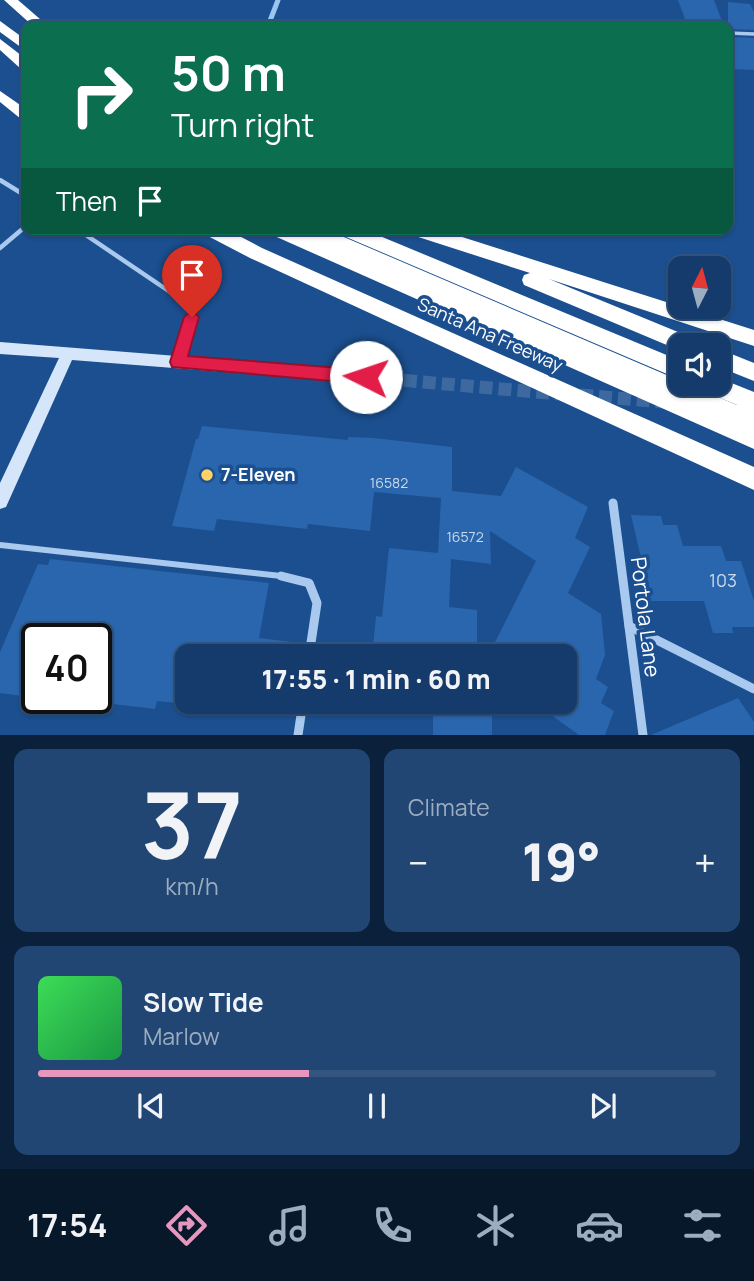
<!DOCTYPE html>
<html lang="en">
<head>
<meta charset="utf-8">
<style>
  :root { --surface:#143b6b; --page:#214673; --text:#f1f3f6; --muted:#9dadc1; --line:#33557e; --accent:#e797bd }
  body { margin:0; font-family:Manrope,sans-serif; background:var(--page); color:var(--text); height:100vh; display:flex; flex-direction:column; font-size:26px; white-space:nowrap }
  * { box-sizing:border-box; margin:0 }
  p { font-size:23px; color:var(--muted) }
  .icon { flex:none; width:38px; height:38px; fill:none; stroke:currentColor; stroke-width:2; stroke-linecap:round; stroke-linejoin:round }
  .map { position:relative; height:735px; overflow:hidden }
  .side { display:flex; flex-direction:column; gap:14px; padding:14px; background:#0b203b; flex:1 }
  .side>* { flex:none }
  .hud { position:absolute; left:21px; top:21px; width:712px; height:214px; border-radius:14px; box-shadow:0 2px 5px #0004,0 0 0 2px var(--line); background:#0b6e4f; color:#fff; overflow:hidden }
  .needle { width:46px; rotate:6deg }
  .buttons { position:absolute; left:668px; top:256px; display:grid; gap:14px }
  .buttons a { display:grid; place-items:center; width:63px; height:63px; border-radius:14px; background:var(--surface); box-shadow:0 2px 5px #0004,0 0 0 2px var(--line); font-size:35px }
  .speed { position:absolute; left:21px; top:623px; display:flex; gap:14px; font-size:35px; font-weight:700; text-align:center }
  .speed>* { display:grid; place-content:center; width:91px; height:91px; border-radius:50%; background:var(--surface); box-shadow:0 2px 5px #0004,0 0 0 2px var(--line); line-height:1 }
  .speed .limit { border:4px solid #111; border-radius:10px; background:#fff; color:#111 }
  .pin { position:absolute; display:grid; place-items:center; width:60px; height:60px; color:#fff; margin:-72px -30px; border-radius:50% 50% 50% 0; rotate:-45deg; box-shadow:0 0 7px #0007 }
  .pin .icon { rotate:45deg }
  .me { position:absolute; width:77px; margin:-38px; rotate:274deg; stroke-linejoin:round; filter:drop-shadow(0 0 5px #0008) }
  .turn { display:flex; align-items:center; gap:24px; height:147px; padding:0 35px; font-size:32px }
  .turn .icon { width:91px; height:91px; stroke-width:2.5 }
  .turn b { display:block; font-size:49px; line-height:60px }
  .then { display:flex; align-items:center; height:66px; padding:0 35px; background:#0003; gap:14px; font-size:26px }
  .big { font-size:52px; font-weight:800; line-height:1.1 }
  .side .widget { flex:1; display:flex; flex-direction:column; justify-content:center; gap:10px; min-width:0; padding:0 24px; border-radius:14px; background:var(--page) }
  .side .dial { align-items:center; gap:0 }
  .dial b { font-size:91px; line-height:1 }
  .song { display:flex; align-items:center; gap:21px }
  .cover { width:84px; height:84px; border-radius:10px; background:linear-gradient(135deg,hsl(130 70% 55%),hsl(140 70% 35%)) }
  .played { height:7px; border-radius:4px; background:linear-gradient(90deg,var(--accent) 40%,var(--line) 40%) }
  .keys { display:flex; justify-content:space-around; direction:ltr }
  .heat { display:flex; justify-content:space-between; align-items:center; font-size:38px; direction:ltr }
  .side .tiles { flex:1; display:grid; gap:14px; grid-template-columns:1fr 1fr }
  .widget:last-child { grid-column:span 2 }
  .trip { position:absolute; left:175px; top:644px; width:402px; height:70px; border-radius:14px; background:var(--surface); box-shadow:0 2px 5px #0004,0 0 0 2px var(--line); font-weight:800; line-height:70px; text-align:center }
  .menu { display:flex; height:112px; justify-content:space-around; align-items:center; background:#08182b; color:var(--muted) }
  .menu .icon { width:49px; height:49px }
  .menu .active { color:var(--accent) }
  .menu b { font-size:32px; color:var(--text) }
  .map>svg:first-child { display:block }
  .lines { fill:none; stroke-linecap:round; stroke-linejoin:round }
  .stream { stroke:#9cc4f0; stroke-width:5 }
  .building { fill:#2a66ad }
  .secondary-tunnel { stroke:#3d69a0; stroke-width:13; stroke-dasharray:13 6; stroke-linecap:butt }
  .lane-far2 { stroke:#a9c9ee; stroke-width:3.5 }
  .lane-far1 { stroke:#a9c9ee; stroke-width:4.5 }
  .lane { stroke:#a9c9ee; stroke-width:6 }
  .street { stroke:#a9c9ee; stroke-width:9 }
  .secondary { fill:#d6e6fa; fill-rule:evenodd }
  .highway { fill:#fff; fill-rule:evenodd }
  .highway-bridge-far1 { stroke:#fff; stroke-width:19 }
  .highway-bridge { stroke:#fff; stroke-width:25 }
  .route { fill:#e11d48; stroke:#92132f; stroke-width:2 }
  .poi-dot { fill:#ffd166; stroke:#1b4f8f; stroke-width:2.5 }
  .labels { text-anchor:middle; stroke-width:7; stroke-linejoin:round; paint-order:stroke }
  .number-label { font-size:14px; fill:#cad9ea }
  .street-label { font-size:18px; fill:#fff; stroke:#1b4f8f }
  .poi-label { font-size:18px; font-weight:bold; fill:#fff; stroke:#1b4f8f; text-anchor:start }
  .near-number-label { font-size:18px; fill:#cad9ea }
  .near-street-label { font-size:21px; fill:#fff; stroke:#1b4f8f }
</style>
</head>
<body>
<div class="map">
<svg width="754" height="735" viewBox="0 0 754 735">
  <rect width="100%" height="100%" fill="#1b4f8f"/>
  <g class="lines">
    <polyline class="stream" points="268,26 278,0"/>
  </g>
  <g class="building">
    <polygon points="678,0 714,0 722,21 685,19"/>
    <polygon points="728,2 750,4 754,12 754,30 728,29"/>
    <polygon points="728,37 754,38 754,70 734,69 728,55"/>
    <polygon points="202,426 348,440 348,437 374,438 452,447 452,491 501,496 516,467 588,507 575,538 590,547 568,593 601,614 605,655 596,679 608,687 601,703 614,711 605,735 579,735 551,715 558,702 565,702 565,656 488,656 536,561 490,531 491,564 451,559 449,607 477,610 477,656 372,656 376,616 382,617 389,548 438,553 441,498 374,492 370,531 308,524 307,529 217,519 214,531 172,526 196,439 198,439"/>
    <polygon points="631,515 661,516 663,525 677,525 683,546 721,546 726,561 741,561 754,601 754,627 732,627 733,633 713,633 704,601 651,601"/>
    <polygon points="50,559 269,583 259,638 300,643 299,656 187,656 187,704 157,701 155,709 96,702 96,639 37,639 37,698 0,693 0,652 38,564 48,565"/>
    <polygon points="738,698 754,722 754,735 651,735"/>
    <rect x="433" y="702" width="59" height="33"/>
  </g>
  <g class="lines">
    <g class="secondary-tunnel">
      <polyline points="366,377 559,394"/>
      <polyline points="580,395 664,402"/>
    </g>
    <polyline class="lane-far2" points="728,33 754,34"/>
    <g class="lane-far1">
      <polyline points="0,180 26,196"/>
      <polyline points="77,229 185,302 192,317 178,361"/>
      <polyline points="0,248 26,226"/>
    </g>
    <polyline class="lane" points="0,545 281,576"/>
    <g class="street">
      <polyline points="613,503 643,735"/>
      <polyline points="281,576 309,583 317,603 309,656"/>
      <polyline points="629,626 754,689"/>
      <polyline points="298,735 303,702"/>
    </g>
    <polygon class="secondary" points="0,342 366,371 371,373 373,377 371,381 366,383 72,360 6,507 0,509 0,483 59,358 0,354"/>
    <g class="highway">
      <polygon points="4,0 18,0 48,26 33,26"/>
      <polygon points="0,21 26,40 26,51 0,32"/>
      <polygon points="0,39 26,59 26,70 21,69 0,50"/>
      <polygon points="0,91 26,109 26,121 21,119 0,102"/>
      <polygon points="201,229 226,229 262,248 754,467 754,490 250,258 204,234"/>
      <polygon points="267,229 293,229 754,428 754,449 270,234"/>
      <polygon points="336,229 363,229 681,361 681,380 339,234"/>
      <polygon points="406,229 437,229 754,330 754,346 549,279 695,339 698,345 681,345 681,351 524,285 522,280 524,275 530,273 409,234"/>
      <polygon points="719,349 754,363 754,381 719,367"/>
      <polygon points="719,378 754,392 754,412 701,390 698,383 719,383"/>
    </g>
    <polyline class="highway-bridge-far1" points="301,229 743,418"/>
    <polyline class="highway-bridge" points="739,417 754,423"/>
  </g>
  <polygon class="route" points="192,310 199,317 188,356 366,370 371,373 374,377 371,382 366,384 172,367 170,362 184,317"/>
  <circle class="poi-dot" cx="207" cy="475" r="7"/>
  <g class="labels">
    <g class="number-label">
      <text x="389" y="488">16582</text>
      <text x="465" y="542">16572</text>
    </g>
    <g class="street-label">
      <text transform="translate(490 335) rotate(24)" y="6">Santa Ana Freeway</text>
    </g>
    <g class="poi-label">
      <text x="221" y="481">7-Eleven</text>
    </g>
    <g class="near-number-label">
      <text x="723" y="587">103</text>
    </g>
    <g class="near-street-label">
      <text transform="translate(645 617) rotate(83)" y="7">Portola Lane</text>
    </g>
  </g>
</svg>
<div class="buttons">
<a><svg class="needle" viewBox="-14 -14 28 28"><path d="M0-13l5 13h-10z" fill="#e53935"/><path d="M0 13l5-13h-10z" fill="#9dadc1"/></svg></a>
<a><svg class="icon" aria-label="sound" viewBox="0 0 24 24"><path d="M4 9h4l5-4v14l-5-4H4zM17 9q2 3 0 6"/></svg></a>
</div>
<div class="speed"><div class="limit">40</div></div>
<div class="pin" style="left:192px;top:317px;background:#d93025"><svg class="icon" aria-label="arrive" viewBox="0 0 24 24"><path d="M6 21V4h12l-3 4 3 4H6"/></svg></div>
<svg class="me" style="left:366px;top:377px" viewBox="-20 -20 40 40"><circle r="19" fill="#fff"/><path d="M0-13L10 11 0 6-10 11z" fill="#e11d48"/></svg>
<div class="trip">17:55 · 1 min · 60 m</div>
<div class="hud">
<div class="turn"><svg class="icon" aria-label="right" viewBox="0 0 24 24"><path d="M7 20v-9h11M14 6l5 5-5 5"/></svg><div><b>50 m</b>Turn right</div></div>
<div class="then">Then<svg class="icon" aria-label="arrive" viewBox="0 0 24 24"><path d="M6 21V4h12l-3 4 3 4H6"/></svg></div>
</div>
</div>
<section class="side">
<div class="tiles">
<div class="widget dial"><b>37</b><p>km/h</p></div>
<div class="widget"><p>Climate</p>
<div class="heat"><a>−</a><b class="big">19°</b><a>+</a></div>
</div>
<div class="widget">
<div class="song"><i class="cover"></i><div><b>Slow Tide</b><p>Marlow</p></div></div>
<div class="played"></div>
<div class="keys"><svg class="icon" aria-label="previous" viewBox="0 0 24 24"><path d="M18 5L8 12l10 7zM5 5v14"/></svg><svg class="icon" aria-label="pause" viewBox="0 0 24 24"><path d="M8 5v14M16 5v14"/></svg><svg class="icon" aria-label="next" viewBox="0 0 24 24"><path d="M6 5l10 7-10 7zM19 5v14"/></svg></div>
</div>
</div>
</section>
<nav class="menu">
<b>17:54</b>
<svg class="icon active" aria-label="directions" viewBox="0 0 24 24"><path d="M12 3l9 9-9 9-9-9zM9 14v-3h6M13 9l2 2-2 2"/></svg>
<svg class="icon" aria-label="music" viewBox="0 0 24 24"><path d="M9 18V5l10-2v13"/><circle cx="6" cy="18" r="3"/><circle cx="16" cy="16" r="3"/></svg>
<svg class="icon" aria-label="phone" viewBox="0 0 24 24"><path d="M5 4h4l2 5-3 2q2 4 5 5l2-3 5 2v4C11 20 4 13 5 4z"/></svg>
<svg class="icon" aria-label="climate" viewBox="0 0 24 24"><path d="M12 3v18M4 7l16 10M4 17L20 7"/></svg>
<svg class="icon" aria-label="car" viewBox="0 0 24 24"><path d="M5 17H2v-5l4-1 3-4h7l3 4 3 1v5h-3M9 17h6M6 11h13"/><circle cx="7" cy="17" r="2"/><circle cx="17" cy="17" r="2"/></svg>
<svg class="icon" aria-label="filters" viewBox="0 0 24 24"><path d="M4 7h16M4 17h16"/><circle cx="9" cy="7" r="2"/><circle cx="15" cy="17" r="2"/></svg>
</nav>
</body>
</html>
